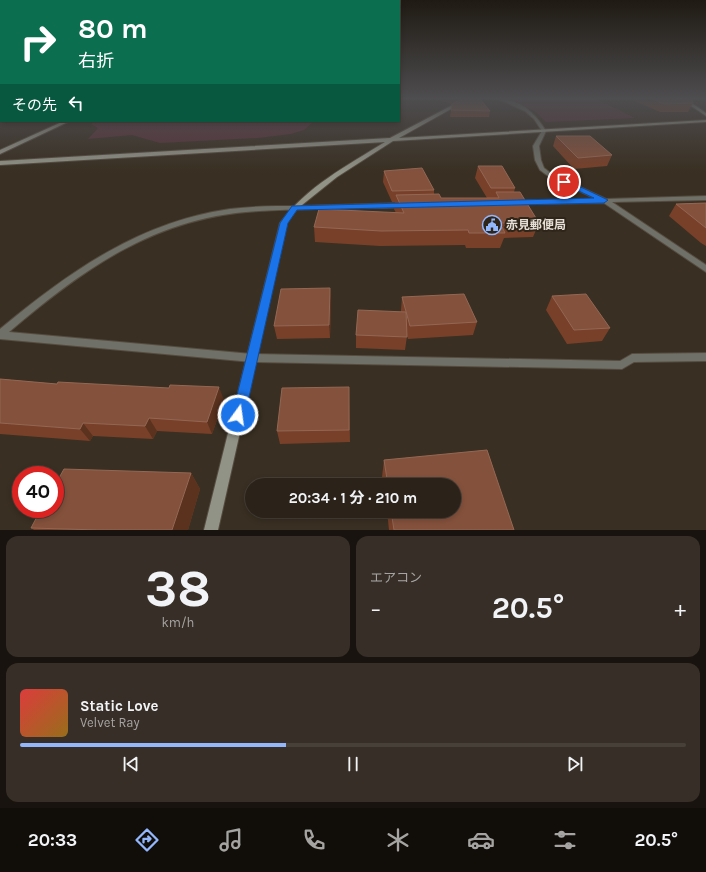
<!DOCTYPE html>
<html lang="ja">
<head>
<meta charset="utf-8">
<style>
  :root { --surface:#2b231a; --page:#372f27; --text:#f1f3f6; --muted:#a6a4a2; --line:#474039; --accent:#93b7fd }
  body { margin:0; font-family:Karla,"Noto Sans JP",sans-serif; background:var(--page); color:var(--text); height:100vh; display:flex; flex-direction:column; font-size:15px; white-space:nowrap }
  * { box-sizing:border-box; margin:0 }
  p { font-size:13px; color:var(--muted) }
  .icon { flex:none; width:22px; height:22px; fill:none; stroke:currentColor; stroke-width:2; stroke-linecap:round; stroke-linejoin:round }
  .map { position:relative; height:530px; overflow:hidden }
  .sheet { display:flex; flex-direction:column; gap:6px; padding:6px; background:#18130e; flex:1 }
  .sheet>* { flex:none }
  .hud { position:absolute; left:0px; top:0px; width:400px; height:122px; box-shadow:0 2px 6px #0003,0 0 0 1px var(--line); background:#0b6e4f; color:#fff; overflow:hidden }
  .speed { position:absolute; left:12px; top:466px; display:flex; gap:8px; font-size:20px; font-weight:700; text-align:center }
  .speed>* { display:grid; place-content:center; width:52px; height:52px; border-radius:50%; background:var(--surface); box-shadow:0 2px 6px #0003,0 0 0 1px var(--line); line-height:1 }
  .speed .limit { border:6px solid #d22; background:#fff; color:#111 }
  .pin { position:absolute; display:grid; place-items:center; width:34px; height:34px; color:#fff; margin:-17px; border:2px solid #fff; border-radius:50%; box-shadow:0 1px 4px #0007 }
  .me { position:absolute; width:44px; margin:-22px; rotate:14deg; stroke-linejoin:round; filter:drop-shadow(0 0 3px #0008) }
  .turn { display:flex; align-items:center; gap:14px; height:84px; padding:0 12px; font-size:18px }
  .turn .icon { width:52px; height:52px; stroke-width:2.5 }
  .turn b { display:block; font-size:28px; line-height:34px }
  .then { display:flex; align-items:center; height:38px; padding:0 12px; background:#0003; gap:8px; font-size:15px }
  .big { font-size:30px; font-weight:700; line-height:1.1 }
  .sheet .tile { flex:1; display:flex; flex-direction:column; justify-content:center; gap:6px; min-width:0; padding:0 14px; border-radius:12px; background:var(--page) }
  .sheet .dial { align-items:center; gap:0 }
  .dial b { font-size:52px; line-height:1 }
  .song { display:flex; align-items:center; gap:12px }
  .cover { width:48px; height:48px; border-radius:6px; background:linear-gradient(135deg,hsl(0 70% 55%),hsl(40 70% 35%)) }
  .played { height:4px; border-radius:2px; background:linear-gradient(90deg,var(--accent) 40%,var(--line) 40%) }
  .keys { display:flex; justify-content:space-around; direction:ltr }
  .heat { display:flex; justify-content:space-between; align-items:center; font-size:22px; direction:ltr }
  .sheet .tiles { flex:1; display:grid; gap:6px; grid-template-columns:1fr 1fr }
  .tile:last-child { grid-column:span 2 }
  .trip { position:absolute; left:245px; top:478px; width:216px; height:40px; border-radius:20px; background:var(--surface); box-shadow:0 2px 6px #0003,0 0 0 1px var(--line); font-weight:700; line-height:40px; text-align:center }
  .menu { display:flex; height:64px; justify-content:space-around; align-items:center; background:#110e0a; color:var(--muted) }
  .menu .icon { width:28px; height:28px }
  .menu .selected { color:var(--accent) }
  .menu b { font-size:18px; color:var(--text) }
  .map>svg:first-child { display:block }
  .green { fill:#573139 }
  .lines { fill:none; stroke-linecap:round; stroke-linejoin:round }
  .street-casing { stroke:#554b3f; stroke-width:2 }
  .secondary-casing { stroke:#554b3f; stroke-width:2 }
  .street { fill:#6f7068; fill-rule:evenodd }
  .secondary { fill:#929387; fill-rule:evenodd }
  .wall { fill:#784029 }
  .shaded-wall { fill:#5a321e }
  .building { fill:#84513c; stroke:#936754 }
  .route { fill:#1a73e8; stroke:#114b97 }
  .labels { text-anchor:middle; stroke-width:4; stroke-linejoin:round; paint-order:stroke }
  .poi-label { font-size:12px; font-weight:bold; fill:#e6dfd7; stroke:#2f2619; text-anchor:start }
</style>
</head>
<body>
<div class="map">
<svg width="706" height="530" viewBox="0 0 706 530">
  <rect width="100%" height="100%" fill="#392f22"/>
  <g class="green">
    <polygon points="508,99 596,99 635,118 546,122 535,111"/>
    <polygon points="96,121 314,121 304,130 291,134 258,138 160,143 132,135 88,139 98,128 91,124"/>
  </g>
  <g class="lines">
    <defs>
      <g id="street">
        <path d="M498 99C520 99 535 113 546 131L539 146 541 160 544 168 552 174 606 199 706 196V200L612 202 706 265V272L604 203 513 204 512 203 515 201 596 199 548 176 540 170 535 160 533 146 542 131 534 119 525 111Z"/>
        <path d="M405 203 407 204V206C394 209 379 208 365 208 330 209 294 209 259 211 157 216 84 268 9 332L252 354 620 361 632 354 706 353V361L634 362 622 369 252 362 0 339V329C69 272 139 222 230 209 253 206 276 206 299 206 335 205 370 204 405 203Z"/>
      </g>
      <g id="secondary">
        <path d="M464 99H469L399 138 706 120V122L393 141 337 177 297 209 287 223 218 530H204L280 223C306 187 348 165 385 142L0 165V161L390 138Z"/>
        <polygon points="681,99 686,99 706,113 706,116"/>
        <polygon points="64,121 70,121 0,154 0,150"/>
      </g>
    </defs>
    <use href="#street" class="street-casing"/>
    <use href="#secondary" class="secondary-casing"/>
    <use href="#street" class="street"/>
    <use href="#secondary" class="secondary"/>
  </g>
  <g class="wall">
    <polygon points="435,99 461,99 452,104"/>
    <polygon points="630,99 692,99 693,103 688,112 660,112"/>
    <polygon points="452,104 490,111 489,117 450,117"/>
    <polygon points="556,136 612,155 607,166 574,169 553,146"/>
    <polygon points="478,166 515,188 514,192 539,223 533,237 504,238 500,248 466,248 465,245 380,246 315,242 314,227 396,213 394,209 395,202 392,202 383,182 384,171 434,190 434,194 441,198 487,198 475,178"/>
    <polygon points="706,203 706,246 701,243 669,216 676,204"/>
    <polygon points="330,288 331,301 330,338 277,339 274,326"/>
    <polygon points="552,296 610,328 602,341 567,344 546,310"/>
    <polygon points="402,297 477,322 473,335 408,339 407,336 405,350 356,348 356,335 401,312 401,310"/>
    <polygon points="0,379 57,384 224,400 212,434 157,431 153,439 93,436 90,441 0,434"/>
    <polygon points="349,387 350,442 280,444 277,431"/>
    <polygon points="487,450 514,530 389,530 387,511 454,511 454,485 383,485 382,477 384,460"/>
    <polygon points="191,473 200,489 188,530 34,530 31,528"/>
  </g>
  <g class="shaded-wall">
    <polygon points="452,99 461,99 452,104"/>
    <polygon points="330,288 331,301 330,338 329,325"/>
    <polygon points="219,387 224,400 212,434 207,422"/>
    <polygon points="149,418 157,431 153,439 145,426"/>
    <polygon points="83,423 93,436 90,441 80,429"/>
    <polygon points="191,473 200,489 188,530 172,530"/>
  </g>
  <g class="building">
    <polygon points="462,99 480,99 490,111 451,110 452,104"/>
    <polygon points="653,99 692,99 693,103 664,104"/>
    <polygon points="556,136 590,136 612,155 578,158"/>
    <polygon points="478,166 502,166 515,188 491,188"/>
    <polygon points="422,168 434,190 392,191 384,171"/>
    <polygon points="496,192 520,192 539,223 500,223 505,233 469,233 468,230 381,231 314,227 319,209 404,213 396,195 439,194 441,198 499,198"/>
    <polygon points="706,203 706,228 676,204"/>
    <polygon points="330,288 329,325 274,326 281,289"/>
    <polygon points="464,294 477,322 410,326 402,297"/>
    <polygon points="586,294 610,328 574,330 552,296"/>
    <polygon points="358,310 406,312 407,337 356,335"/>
    <polygon points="0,379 57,384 58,382 169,388 170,385 219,387 207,422 149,418 145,426 83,423 80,429 0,423"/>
    <polygon points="349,387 349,430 277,431 282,388"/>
    <polygon points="487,450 514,530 394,530 391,511 454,511 454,485 388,485 384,460"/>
    <polygon points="64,469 191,473 172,530 99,530 31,528 41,509 55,509 55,485"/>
  </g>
  <linearGradient id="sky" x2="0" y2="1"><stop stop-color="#1f1a13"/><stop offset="0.57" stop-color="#4e4d4f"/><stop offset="1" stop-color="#4e4d4f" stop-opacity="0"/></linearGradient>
  <rect width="706" height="173" fill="url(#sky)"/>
  <polygon class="route" points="561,180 566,180 608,200 604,203 297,210 288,223 245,415 243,419 238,421 234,419 232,415 280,223 292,206 594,198 561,183"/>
  <defs>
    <symbol id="civic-ring" viewBox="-11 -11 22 22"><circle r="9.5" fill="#2f2619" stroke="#93b7fd" stroke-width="1.5"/><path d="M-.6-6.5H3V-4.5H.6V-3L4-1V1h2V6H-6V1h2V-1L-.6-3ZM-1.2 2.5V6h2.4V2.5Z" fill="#93b7fd"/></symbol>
  </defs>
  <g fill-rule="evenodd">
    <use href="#civic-ring" x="481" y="214" width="22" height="22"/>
  </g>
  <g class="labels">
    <g class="poi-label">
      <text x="506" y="229">赤見郵便局</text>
    </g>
  </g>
</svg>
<div class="speed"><div class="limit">40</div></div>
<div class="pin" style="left:564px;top:182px;background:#d93025"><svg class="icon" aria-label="arrive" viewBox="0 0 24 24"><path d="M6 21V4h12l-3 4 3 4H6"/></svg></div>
<svg class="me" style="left:238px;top:415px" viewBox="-20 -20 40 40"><circle r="17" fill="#1a73e8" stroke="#fff" stroke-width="3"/><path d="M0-11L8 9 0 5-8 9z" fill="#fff"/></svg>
<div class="trip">20:34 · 1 分 · 210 m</div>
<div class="hud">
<div class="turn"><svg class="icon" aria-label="right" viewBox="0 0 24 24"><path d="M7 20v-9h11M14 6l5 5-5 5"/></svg><div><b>80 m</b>右折</div></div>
<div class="then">その先<svg class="icon" aria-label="left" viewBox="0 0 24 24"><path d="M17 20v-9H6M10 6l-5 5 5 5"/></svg></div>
</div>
</div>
<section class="sheet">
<div class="tiles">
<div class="tile dial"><b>38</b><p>km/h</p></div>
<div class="tile"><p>エアコン</p>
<div class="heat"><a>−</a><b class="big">20.5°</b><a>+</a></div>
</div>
<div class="tile">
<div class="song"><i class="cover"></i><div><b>Static Love</b><p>Velvet Ray</p></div></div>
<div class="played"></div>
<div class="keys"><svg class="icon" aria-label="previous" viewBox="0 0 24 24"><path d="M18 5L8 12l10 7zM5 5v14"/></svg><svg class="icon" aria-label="pause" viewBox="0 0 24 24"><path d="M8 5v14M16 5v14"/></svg><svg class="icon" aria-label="next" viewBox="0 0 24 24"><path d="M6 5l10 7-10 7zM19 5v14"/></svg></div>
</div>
</div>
</section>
<nav class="menu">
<b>20:33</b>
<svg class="icon selected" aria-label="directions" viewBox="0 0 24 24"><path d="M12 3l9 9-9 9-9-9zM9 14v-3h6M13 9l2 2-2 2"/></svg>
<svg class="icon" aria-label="music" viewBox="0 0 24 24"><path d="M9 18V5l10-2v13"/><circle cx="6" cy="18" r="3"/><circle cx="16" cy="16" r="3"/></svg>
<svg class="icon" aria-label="phone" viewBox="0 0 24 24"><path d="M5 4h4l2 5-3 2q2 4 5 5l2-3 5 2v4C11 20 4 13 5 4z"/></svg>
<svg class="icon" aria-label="climate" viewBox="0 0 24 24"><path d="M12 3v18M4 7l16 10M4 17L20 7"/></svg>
<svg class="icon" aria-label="car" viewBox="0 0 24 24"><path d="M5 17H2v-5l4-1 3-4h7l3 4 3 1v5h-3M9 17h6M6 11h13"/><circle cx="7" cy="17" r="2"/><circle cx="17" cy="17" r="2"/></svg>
<svg class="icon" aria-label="filters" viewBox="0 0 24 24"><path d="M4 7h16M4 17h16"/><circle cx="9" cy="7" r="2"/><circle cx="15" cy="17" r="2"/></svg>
<b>20.5°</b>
</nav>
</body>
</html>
